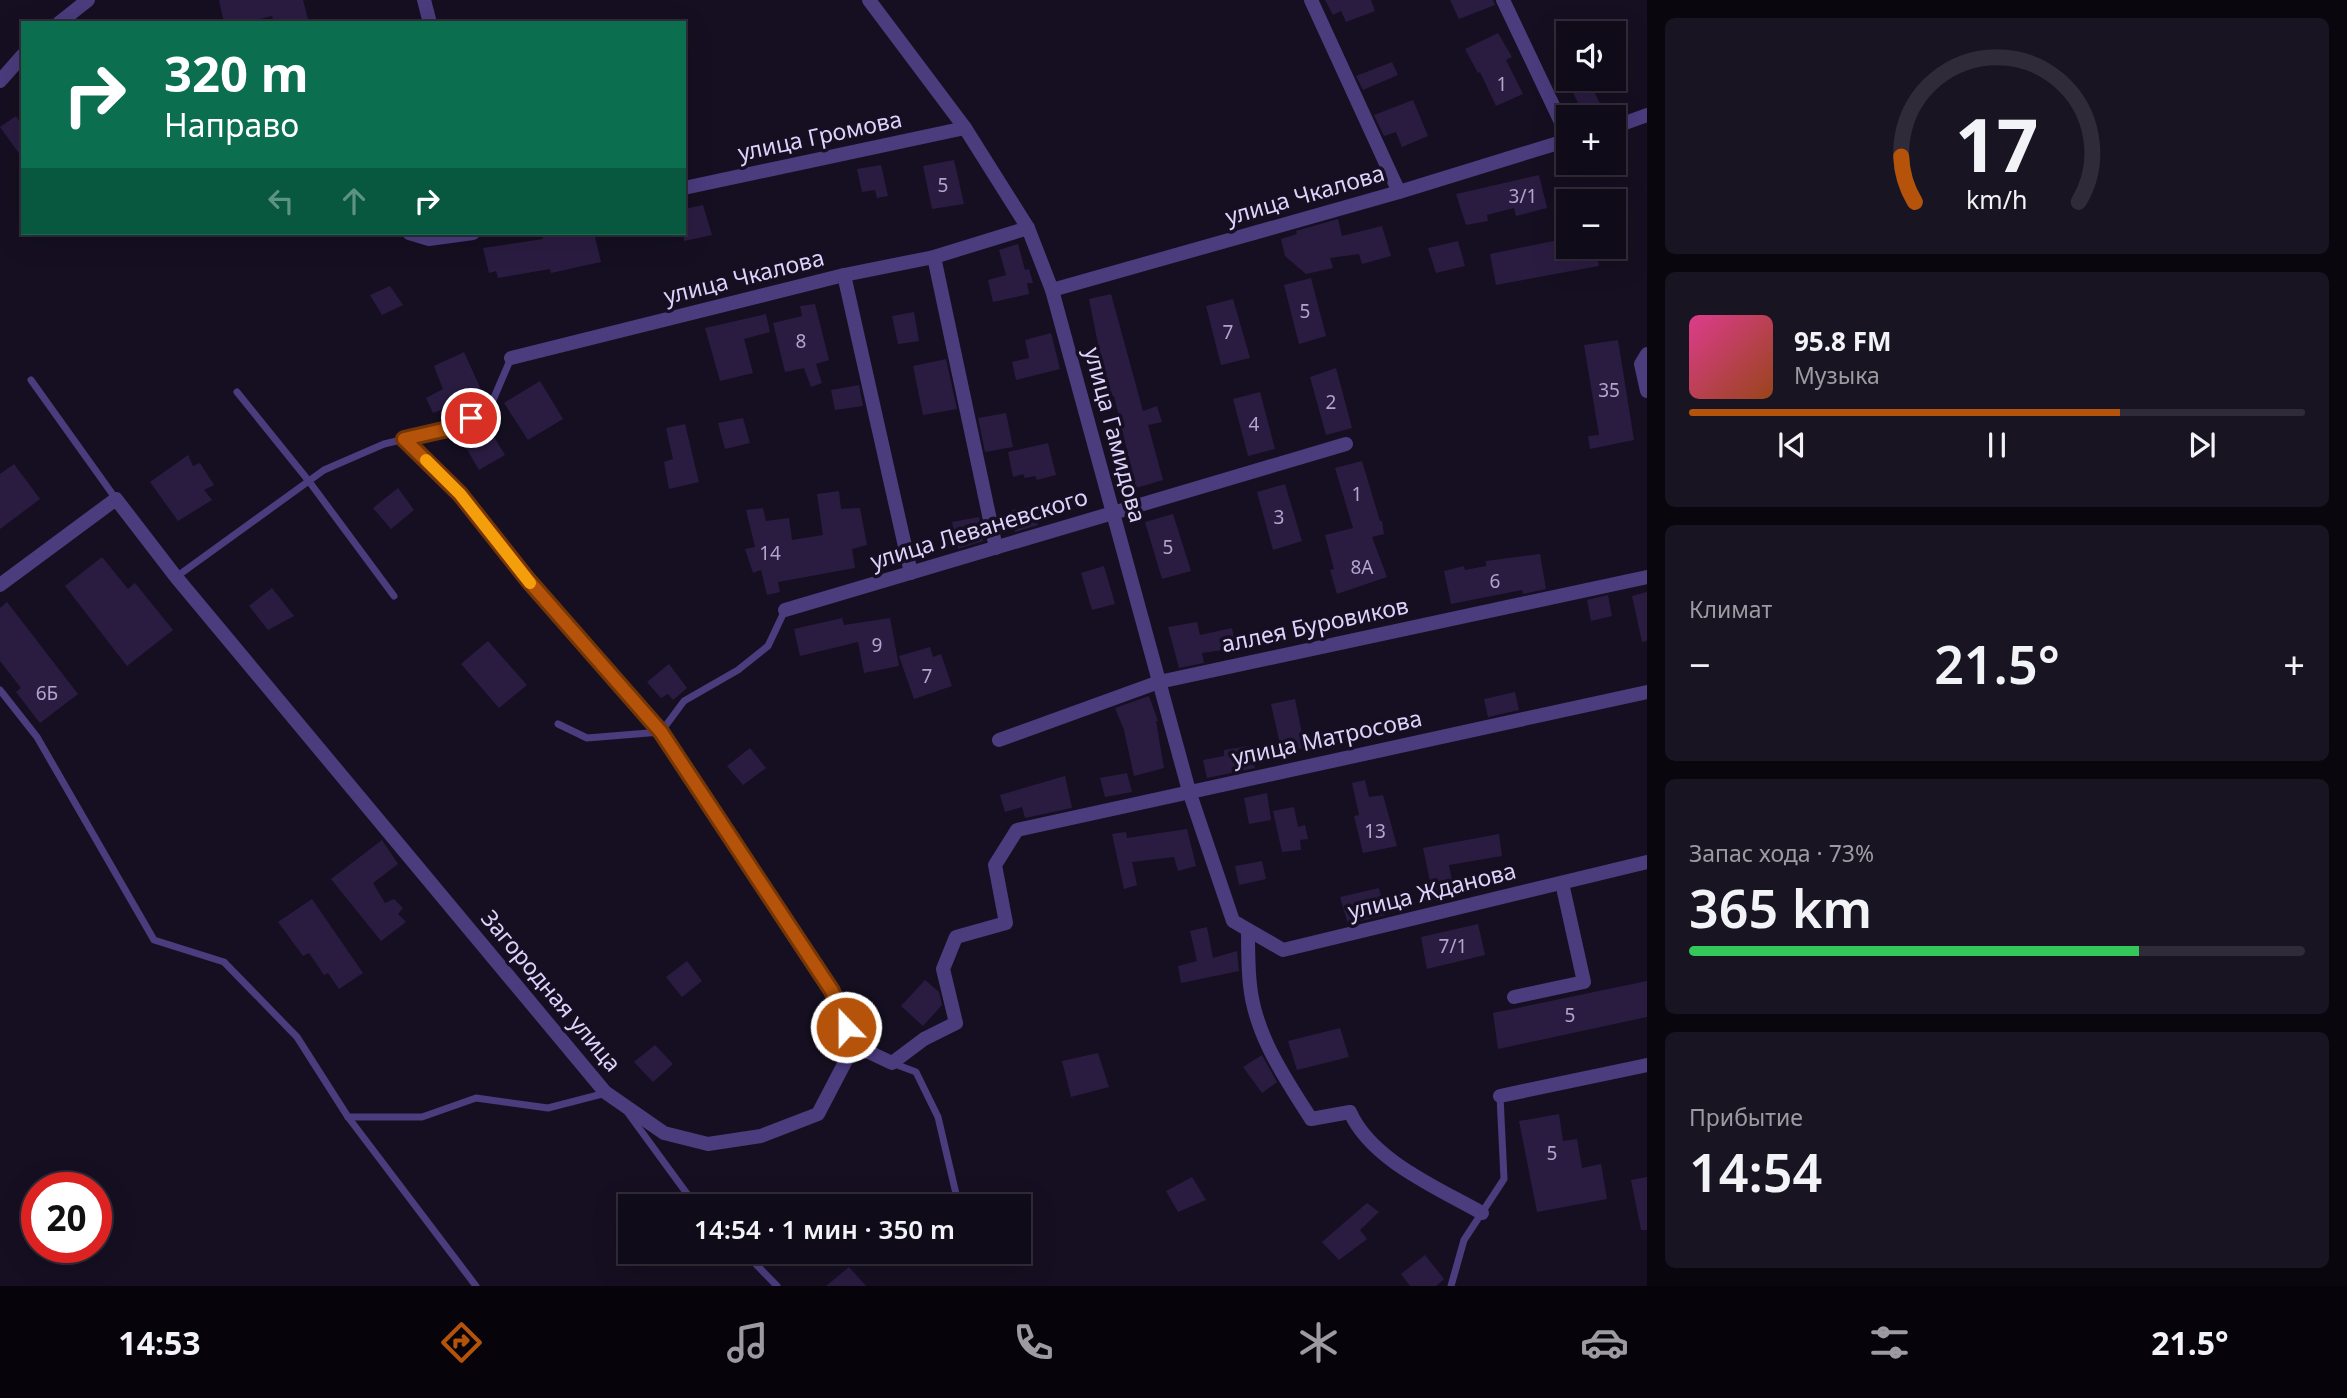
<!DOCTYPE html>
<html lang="ru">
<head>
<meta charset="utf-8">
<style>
  :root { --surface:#100b19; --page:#191422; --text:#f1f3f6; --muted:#9c9ba2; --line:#302b38; --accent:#b45309 }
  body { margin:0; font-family:"Noto Sans",sans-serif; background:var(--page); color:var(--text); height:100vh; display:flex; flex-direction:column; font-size:26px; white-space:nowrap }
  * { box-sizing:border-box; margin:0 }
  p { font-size:23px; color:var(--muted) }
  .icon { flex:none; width:38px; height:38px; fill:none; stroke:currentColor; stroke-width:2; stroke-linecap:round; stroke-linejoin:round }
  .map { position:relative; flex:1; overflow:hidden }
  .sheet { display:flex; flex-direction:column; gap:18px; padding:18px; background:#09060e; width:700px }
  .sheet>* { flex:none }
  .guide { position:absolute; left:21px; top:21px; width:665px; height:214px; border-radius:0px; box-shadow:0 7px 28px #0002,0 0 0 2px var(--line); background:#0b6e4f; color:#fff; overflow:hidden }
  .fabs { position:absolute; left:1556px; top:21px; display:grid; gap:14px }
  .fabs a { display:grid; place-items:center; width:70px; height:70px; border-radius:0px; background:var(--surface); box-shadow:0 7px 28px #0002,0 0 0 2px var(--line); font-size:35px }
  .speed { position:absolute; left:21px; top:1172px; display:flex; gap:14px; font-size:35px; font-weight:700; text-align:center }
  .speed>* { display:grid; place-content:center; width:91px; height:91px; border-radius:50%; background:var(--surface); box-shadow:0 7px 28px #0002,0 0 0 2px var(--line); line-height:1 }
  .speed .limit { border:10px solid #d22; background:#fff; color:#111 }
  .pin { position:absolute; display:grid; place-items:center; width:60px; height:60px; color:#fff; margin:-30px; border:4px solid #fff; border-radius:50%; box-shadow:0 2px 7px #0007 }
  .me { position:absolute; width:77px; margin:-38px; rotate:338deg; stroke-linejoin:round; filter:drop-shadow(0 0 5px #0008) }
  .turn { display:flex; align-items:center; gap:24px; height:147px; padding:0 28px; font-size:32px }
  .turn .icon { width:91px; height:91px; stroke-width:2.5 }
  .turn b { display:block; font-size:49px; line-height:60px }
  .lanes { display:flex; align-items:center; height:66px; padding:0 28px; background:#0003; justify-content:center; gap:35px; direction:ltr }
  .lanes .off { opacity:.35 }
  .big { font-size:52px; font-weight:600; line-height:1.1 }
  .sheet .tile { flex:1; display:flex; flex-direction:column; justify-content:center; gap:10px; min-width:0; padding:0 24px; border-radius:10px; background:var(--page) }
  .sheet .dial { align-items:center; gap:0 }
  .dial svg { height:182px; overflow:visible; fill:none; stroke:var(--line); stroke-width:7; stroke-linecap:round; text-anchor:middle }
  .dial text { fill:var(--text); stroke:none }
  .song { display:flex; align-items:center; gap:21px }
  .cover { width:84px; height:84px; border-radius:10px; background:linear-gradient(135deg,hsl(330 70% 55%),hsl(20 70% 35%)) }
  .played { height:7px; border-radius:4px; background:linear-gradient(90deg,var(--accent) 70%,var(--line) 70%) }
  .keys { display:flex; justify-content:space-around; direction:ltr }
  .heat { display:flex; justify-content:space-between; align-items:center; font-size:38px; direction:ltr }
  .charge { height:10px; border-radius:5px; background:linear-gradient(90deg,#34c759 73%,var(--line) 0) }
  .trip { position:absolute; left:618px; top:1194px; width:413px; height:70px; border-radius:0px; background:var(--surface); box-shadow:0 7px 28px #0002,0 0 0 2px var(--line); font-weight:600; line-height:70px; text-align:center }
  .menu { display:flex; height:112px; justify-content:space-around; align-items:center; background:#06040a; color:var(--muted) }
  .menu .icon { width:49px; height:49px }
  .menu .current { color:var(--accent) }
  .menu b { font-size:32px; color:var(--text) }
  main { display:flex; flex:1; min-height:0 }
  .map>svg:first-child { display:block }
  .building { fill:#2a1c41 }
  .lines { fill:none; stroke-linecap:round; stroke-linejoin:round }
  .service { stroke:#4a3c7d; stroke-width:7 }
  .minor { stroke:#4a3c7d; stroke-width:14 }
  .route-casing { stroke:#753606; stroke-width:18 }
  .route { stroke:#b45309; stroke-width:12 }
  .slow { stroke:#f59e0b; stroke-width:12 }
  .labels { text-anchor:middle; stroke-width:7; stroke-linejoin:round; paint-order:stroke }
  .number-label { font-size:19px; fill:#b1a4cd }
  .street-label { font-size:23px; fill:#ded1fc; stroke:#150f21 }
</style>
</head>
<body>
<main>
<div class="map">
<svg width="1647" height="1286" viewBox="0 0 1647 1286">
  <rect width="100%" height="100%" fill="#150f21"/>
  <g class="building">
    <polygon points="219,0 303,0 309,23 274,23 272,16 244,23 224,23"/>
    <polygon points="1325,0 1371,0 1375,11 1346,22 1341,11 1333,15"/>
    <polygon points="1450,0 1493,0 1495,5 1459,19"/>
    <polygon points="1498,33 1512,57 1506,60 1523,94 1496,106 1480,72 1478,73 1465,49"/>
    <polygon points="1392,62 1398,75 1363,90 1356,76"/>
    <polygon points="1567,79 1611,79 1592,87 1601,106 1582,112"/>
    <polygon points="1413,100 1428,136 1402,147 1396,132 1384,136 1374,115"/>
    <polygon points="16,116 23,126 23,159 0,127"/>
    <polygon points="954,160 964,204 932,209 923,166"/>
    <polygon points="881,165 888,196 877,198 875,190 862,192 857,169"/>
    <polygon points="1539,175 1547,208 1516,216 1514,208 1487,215 1488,221 1466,225 1456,194"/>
    <polygon points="703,205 712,235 684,241 684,209"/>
    <polygon points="1338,219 1342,236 1382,226 1391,256 1362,264 1359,254 1330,258 1333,268 1306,274 1285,256 1281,239 1297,234 1296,231"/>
    <polygon points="541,233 594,233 601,262 551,273 550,269 498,278 496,271 489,273 483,248 543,239"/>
    <polygon points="1568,238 1568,247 1595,247 1599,266 1496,285 1490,254"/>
    <polygon points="1458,241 1465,266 1436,273 1428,248"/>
    <polygon points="1018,244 1025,270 1029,269 1033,283 1027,283 1029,294 993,302 988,280 1006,275 999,250"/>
    <polygon points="1311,278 1326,336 1299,344 1284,285"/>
    <polygon points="390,286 403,305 382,315 370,295"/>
    <polygon points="1111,294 1143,411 1157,406 1162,422 1148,425 1163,480 1136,488 1114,396 1111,397 1098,344 1089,299"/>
    <polygon points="1233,299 1250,358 1221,365 1206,306"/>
    <polygon points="815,304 829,360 816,364 822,383 811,387 804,368 785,372 773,323 802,316 800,306"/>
    <polygon points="914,312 919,341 898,344 892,316"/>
    <polygon points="766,314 770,332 744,339 753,373 720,381 705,328"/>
    <polygon points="1051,333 1060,369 1016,380 1012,362 1029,358 1025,340"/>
    <polygon points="1618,340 1634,440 1590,449 1588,436 1599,435 1584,345"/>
    <polygon points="464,352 483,394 433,413 426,398 443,389 434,366"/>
    <polygon points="946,359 957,409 923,415 913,366"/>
    <polygon points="1336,368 1352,428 1326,435 1310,377"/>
    <polygon points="540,381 563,419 528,440 504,403"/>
    <polygon points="859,385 863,406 835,410 831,390"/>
    <polygon points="1260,392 1275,449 1248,456 1233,399"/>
    <polygon points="1006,413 1013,447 985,452 978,418"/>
    <polygon points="743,418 750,443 725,449 718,423"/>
    <polygon points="685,424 699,482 669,489 664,462 673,459 666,428"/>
    <polygon points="490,430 505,455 479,470 465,446"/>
    <polygon points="1048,443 1056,475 1037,480 1035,476 1025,478 1023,474 1013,477 1008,452"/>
    <polygon points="188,455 193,466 200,463 214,485 204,490 212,500 178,521 150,482"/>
    <polygon points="1362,461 1380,521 1382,521 1384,534 1372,537 1387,577 1337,594 1330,570 1334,569 1325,535 1353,528 1335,468"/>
    <polygon points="14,464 40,499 0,529 0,474"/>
    <polygon points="1285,484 1302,541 1273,550 1257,492"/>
    <polygon points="398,488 414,510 391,529 373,508"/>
    <polygon points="839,491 841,509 860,508 867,545 852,549 855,568 778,582 780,592 767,595 761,570 753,573 745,549 755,547 746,510 763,508 766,521 789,518 792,540 823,535 817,494"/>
    <polygon points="1034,506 1038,525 1015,532 1012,510"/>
    <polygon points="1173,514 1191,571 1162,579 1145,522"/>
    <polygon points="979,517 983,541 958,549 952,522"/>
    <polygon points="1540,554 1546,589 1523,594 1522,590 1451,604 1444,571 1464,566 1465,570 1486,566 1486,561"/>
    <polygon points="102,557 128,589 135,583 173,630 127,666 65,586"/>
    <polygon points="1104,566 1115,604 1092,610 1081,573"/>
    <polygon points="272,588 294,616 268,630 249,606"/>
    <polygon points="1647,592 1647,641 1642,642 1632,596"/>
    <polygon points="1608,595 1612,616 1591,621 1587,600"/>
    <polygon points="7,602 78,694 40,723 16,692 21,688 0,661 0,608"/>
    <polygon points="842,618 844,625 890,618 899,666 864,673 858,642 800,656 794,629"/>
    <polygon points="1197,622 1200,635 1232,628 1236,648 1202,653 1204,663 1179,668 1168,627"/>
    <polygon points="488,641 527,685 499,708 461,664"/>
    <polygon points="930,647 933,657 941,654 952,686 914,699 899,656"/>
    <polygon points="669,664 687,688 673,700 668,694 661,698 647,682"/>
    <polygon points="1515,692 1519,710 1488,717 1484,699"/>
    <polygon points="1149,696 1158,721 1156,721 1164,768 1134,776 1124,730 1115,708"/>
    <polygon points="1295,699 1305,748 1282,753 1271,704"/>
    <polygon points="1250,746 1255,768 1207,778 1203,760 1224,756 1224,750"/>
    <polygon points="750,748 766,768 743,785 727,766"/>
    <polygon points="1127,773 1132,792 1105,797 1100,778"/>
    <polygon points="1065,776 1072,808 1025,818 1022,807 1005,812 1000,795"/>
    <polygon points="1365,780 1369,797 1383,795 1397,846 1363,853 1354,816 1359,815 1352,783"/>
    <polygon points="1267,793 1271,820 1249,824 1244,798"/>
    <polygon points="1294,807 1298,827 1305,825 1308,839 1300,840 1301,850 1282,852 1273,811"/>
    <polygon points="1187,829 1196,866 1178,871 1174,857 1132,862 1137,885 1124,889 1112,834 1126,832 1127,838"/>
    <polygon points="1499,834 1502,856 1449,865 1455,895 1434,900 1423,848"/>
    <polygon points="382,840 398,864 373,883 385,903 394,899 403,908 398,914 406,922 381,941 331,879"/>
    <polygon points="1262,861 1266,879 1239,885 1235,866"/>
    <polygon points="1379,888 1385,915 1348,924 1340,897"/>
    <polygon points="312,899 363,973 339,989 328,973 324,975 309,953 303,956 278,922"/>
    <polygon points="1478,924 1485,955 1427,969 1421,937"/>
    <polygon points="1207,927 1213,958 1237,951 1239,971 1181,983 1178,966 1197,961 1190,931"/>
    <polygon points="687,961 702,981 682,997 666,977"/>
    <polygon points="925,980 939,992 942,1005 923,1026 901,1006"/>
    <polygon points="1647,981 1647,1017 1498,1049 1493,1013"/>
    <polygon points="1340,1028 1349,1057 1297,1070 1288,1041"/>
    <polygon points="655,1045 673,1064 653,1082 634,1062"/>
    <polygon points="1098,1053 1109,1087 1071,1097 1062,1061"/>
    <polygon points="1262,1055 1277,1082 1262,1093 1243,1067"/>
    <polygon points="1559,1114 1563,1141 1577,1139 1582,1168 1601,1164 1607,1199 1537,1212 1519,1121"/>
    <polygon points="1192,1177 1206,1200 1178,1212 1166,1191"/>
    <polygon points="1647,1177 1647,1230 1641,1230 1631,1180"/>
    <polygon points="1367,1203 1379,1212 1360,1230 1367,1239 1339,1260 1322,1242"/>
    <polygon points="1425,1255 1444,1279 1436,1286 1410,1286 1401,1274"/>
    <polygon points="849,1267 866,1286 826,1286"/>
  </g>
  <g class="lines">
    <g class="service">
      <polyline points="31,380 116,499"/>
      <polyline points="237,392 308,480 394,596"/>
      <polyline points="404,439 460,494 528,581 661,732 832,991 854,1045"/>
      <polyline points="176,577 324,470 384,444 452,428 490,407 511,358"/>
      <polyline points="0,690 37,737 154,940 224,962 297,1037 348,1117 476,1286"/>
      <polyline points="558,724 587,738 661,732 684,701 738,670 768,646 785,610"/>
      <polyline points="892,1063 916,1072 938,1117 957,1198 956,1206"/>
      <polyline points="628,1113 696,1206"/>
      <polyline points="348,1117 422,1117 476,1098 548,1108 606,1093"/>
      <polyline points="743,1251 777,1286"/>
      <polyline points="1451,1286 1464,1240 1504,1179 1500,1096"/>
    </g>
    <g class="minor">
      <polyline points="424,0 430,23"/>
      <polyline points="869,0 965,128 1028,228 1052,290 1189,791 1233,921 1283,950 1647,862"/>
      <polyline points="1311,0 1399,192"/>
      <polyline points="1503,0 1568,137"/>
      <polyline points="59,23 88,0"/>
      <polyline points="0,81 23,55"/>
      <polyline points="1614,127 1647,115"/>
      <polyline points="684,188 965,128"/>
      <polyline points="409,233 429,239 473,233"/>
      <polyline points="934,257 996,548"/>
      <polyline points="844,275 911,573"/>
      <polyline points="1052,290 1399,192 1568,140"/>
      <polyline points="1647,354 1641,364 1647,391"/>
      <polyline points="511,358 844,275 934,257 1028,228"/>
      <polyline points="0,585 116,499 176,577 605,1092 664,1133 708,1144 761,1136 818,1114 854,1045 892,1063 924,1039 956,1023 943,969 956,937 1006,923 995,865 1017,830 1647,692"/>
      <polyline points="785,610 1346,444"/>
      <polyline points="999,740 1159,682 1647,577"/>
      <path d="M1248 930C1248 948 1248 967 1250 985 1255 1035 1285 1078 1311 1119L1350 1112C1371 1160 1438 1188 1482 1213"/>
      <polyline points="1514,997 1584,982 1562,883"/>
      <polyline points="1500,1096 1647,1065"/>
    </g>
  </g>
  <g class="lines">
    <defs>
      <polyline id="route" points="471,418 452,428 404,439 460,494 528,580 661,732 832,991 846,1027"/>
    </defs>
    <use href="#route" class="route-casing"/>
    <use href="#route" class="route"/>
    <polyline class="slow" points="426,460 460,494 530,583"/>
  </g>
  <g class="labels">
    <g class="number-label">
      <text x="1502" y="91">1</text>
      <text x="943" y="192">5</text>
      <text x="1523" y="203">3/1</text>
      <text x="1305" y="318">5</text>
      <text x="1228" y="339">7</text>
      <text x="801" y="348">8</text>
      <text x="1609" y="397">35</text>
      <text x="1331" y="409">2</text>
      <text x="1254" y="431">4</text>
      <text x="1357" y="501">1</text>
      <text x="1279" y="524">3</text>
      <text x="1168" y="554">5</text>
      <text x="770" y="560">14</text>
      <text x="1362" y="574">8А</text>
      <text x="1495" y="588">6</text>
      <text x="877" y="652">9</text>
      <text x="927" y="683">7</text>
      <text x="47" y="700">6Б</text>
      <text x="1375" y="838">13</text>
      <text x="1453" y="953">7/1</text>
      <text x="1570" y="1022">5</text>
      <text x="1552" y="1160">5</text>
    </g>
    <g class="street-label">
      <text transform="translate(820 136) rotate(-12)" y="8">улица Громова</text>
      <text transform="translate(1305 195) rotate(-16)" y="8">улица Чкалова</text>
      <text transform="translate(744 277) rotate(-14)" y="8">улица Чкалова</text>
      <text transform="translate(1115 435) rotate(75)" y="8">улица Гамидова</text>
      <text transform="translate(979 529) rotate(-17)" y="8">улица Леваневского</text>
      <text transform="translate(1315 625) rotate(-12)" y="8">аллея Буровиков</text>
      <text transform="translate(1327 738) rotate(-12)" y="8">улица Матросова</text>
      <text transform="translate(1432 891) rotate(-14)" y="8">улица Жданова</text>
      <text transform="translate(551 991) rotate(50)" y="8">Загородная улица</text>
    </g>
  </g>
</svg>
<div class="fabs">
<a><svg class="icon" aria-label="sound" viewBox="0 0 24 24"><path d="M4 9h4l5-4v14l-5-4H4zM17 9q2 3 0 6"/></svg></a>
<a>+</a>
<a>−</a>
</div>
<div class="speed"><div class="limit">20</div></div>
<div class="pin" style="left:471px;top:418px;background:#d93025"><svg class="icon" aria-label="arrive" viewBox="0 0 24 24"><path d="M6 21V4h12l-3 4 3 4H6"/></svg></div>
<svg class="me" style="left:846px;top:1027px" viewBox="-20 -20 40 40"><circle r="17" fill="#b45309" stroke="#fff" stroke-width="3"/><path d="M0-11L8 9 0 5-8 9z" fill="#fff"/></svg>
<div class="trip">14:54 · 1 мин · 350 m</div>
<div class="guide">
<div class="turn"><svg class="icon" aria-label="right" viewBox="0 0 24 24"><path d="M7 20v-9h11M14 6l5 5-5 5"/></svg><div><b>320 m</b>Направо</div></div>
<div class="lanes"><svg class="icon off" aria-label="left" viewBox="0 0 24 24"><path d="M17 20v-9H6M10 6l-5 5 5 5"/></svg><svg class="icon off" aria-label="ahead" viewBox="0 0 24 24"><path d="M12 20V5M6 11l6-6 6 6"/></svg><svg class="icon" aria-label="right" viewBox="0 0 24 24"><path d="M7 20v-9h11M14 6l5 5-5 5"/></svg></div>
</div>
</div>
<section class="sheet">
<div class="tile dial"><svg viewBox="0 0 100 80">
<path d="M14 69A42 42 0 1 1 86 69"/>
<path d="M14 69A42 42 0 0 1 8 49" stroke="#b45309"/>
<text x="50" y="56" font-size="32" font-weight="700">17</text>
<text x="50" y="72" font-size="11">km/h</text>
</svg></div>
<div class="tile">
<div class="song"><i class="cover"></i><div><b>95.8 FM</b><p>Музыка</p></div></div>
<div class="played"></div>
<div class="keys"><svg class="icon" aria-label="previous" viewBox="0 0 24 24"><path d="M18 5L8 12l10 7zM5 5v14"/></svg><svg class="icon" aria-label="pause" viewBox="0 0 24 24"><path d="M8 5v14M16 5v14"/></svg><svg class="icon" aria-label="next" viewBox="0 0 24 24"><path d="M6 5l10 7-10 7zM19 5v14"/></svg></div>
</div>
<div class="tile"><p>Климат</p>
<div class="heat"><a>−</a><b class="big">21.5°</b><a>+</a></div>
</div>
<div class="tile"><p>Запас хода · 73%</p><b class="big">365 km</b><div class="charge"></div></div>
<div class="tile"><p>Прибытие</p><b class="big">14:54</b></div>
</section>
</main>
<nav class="menu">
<b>14:53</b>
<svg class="icon current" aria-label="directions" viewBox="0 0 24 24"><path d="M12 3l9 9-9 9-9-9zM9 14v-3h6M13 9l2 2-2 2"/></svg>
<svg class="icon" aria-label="music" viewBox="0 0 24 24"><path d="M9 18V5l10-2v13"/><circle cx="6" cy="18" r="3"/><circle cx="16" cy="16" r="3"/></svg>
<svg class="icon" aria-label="phone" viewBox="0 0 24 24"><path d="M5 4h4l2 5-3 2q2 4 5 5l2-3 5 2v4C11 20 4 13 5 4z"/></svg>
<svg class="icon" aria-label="climate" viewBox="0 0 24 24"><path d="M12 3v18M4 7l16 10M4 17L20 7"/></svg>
<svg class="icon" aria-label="car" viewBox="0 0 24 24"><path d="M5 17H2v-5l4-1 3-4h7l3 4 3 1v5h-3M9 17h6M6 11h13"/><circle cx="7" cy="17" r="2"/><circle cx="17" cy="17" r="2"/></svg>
<svg class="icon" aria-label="filters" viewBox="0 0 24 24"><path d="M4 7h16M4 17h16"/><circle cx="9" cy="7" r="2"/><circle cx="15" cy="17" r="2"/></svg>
<b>21.5°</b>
</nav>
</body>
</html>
